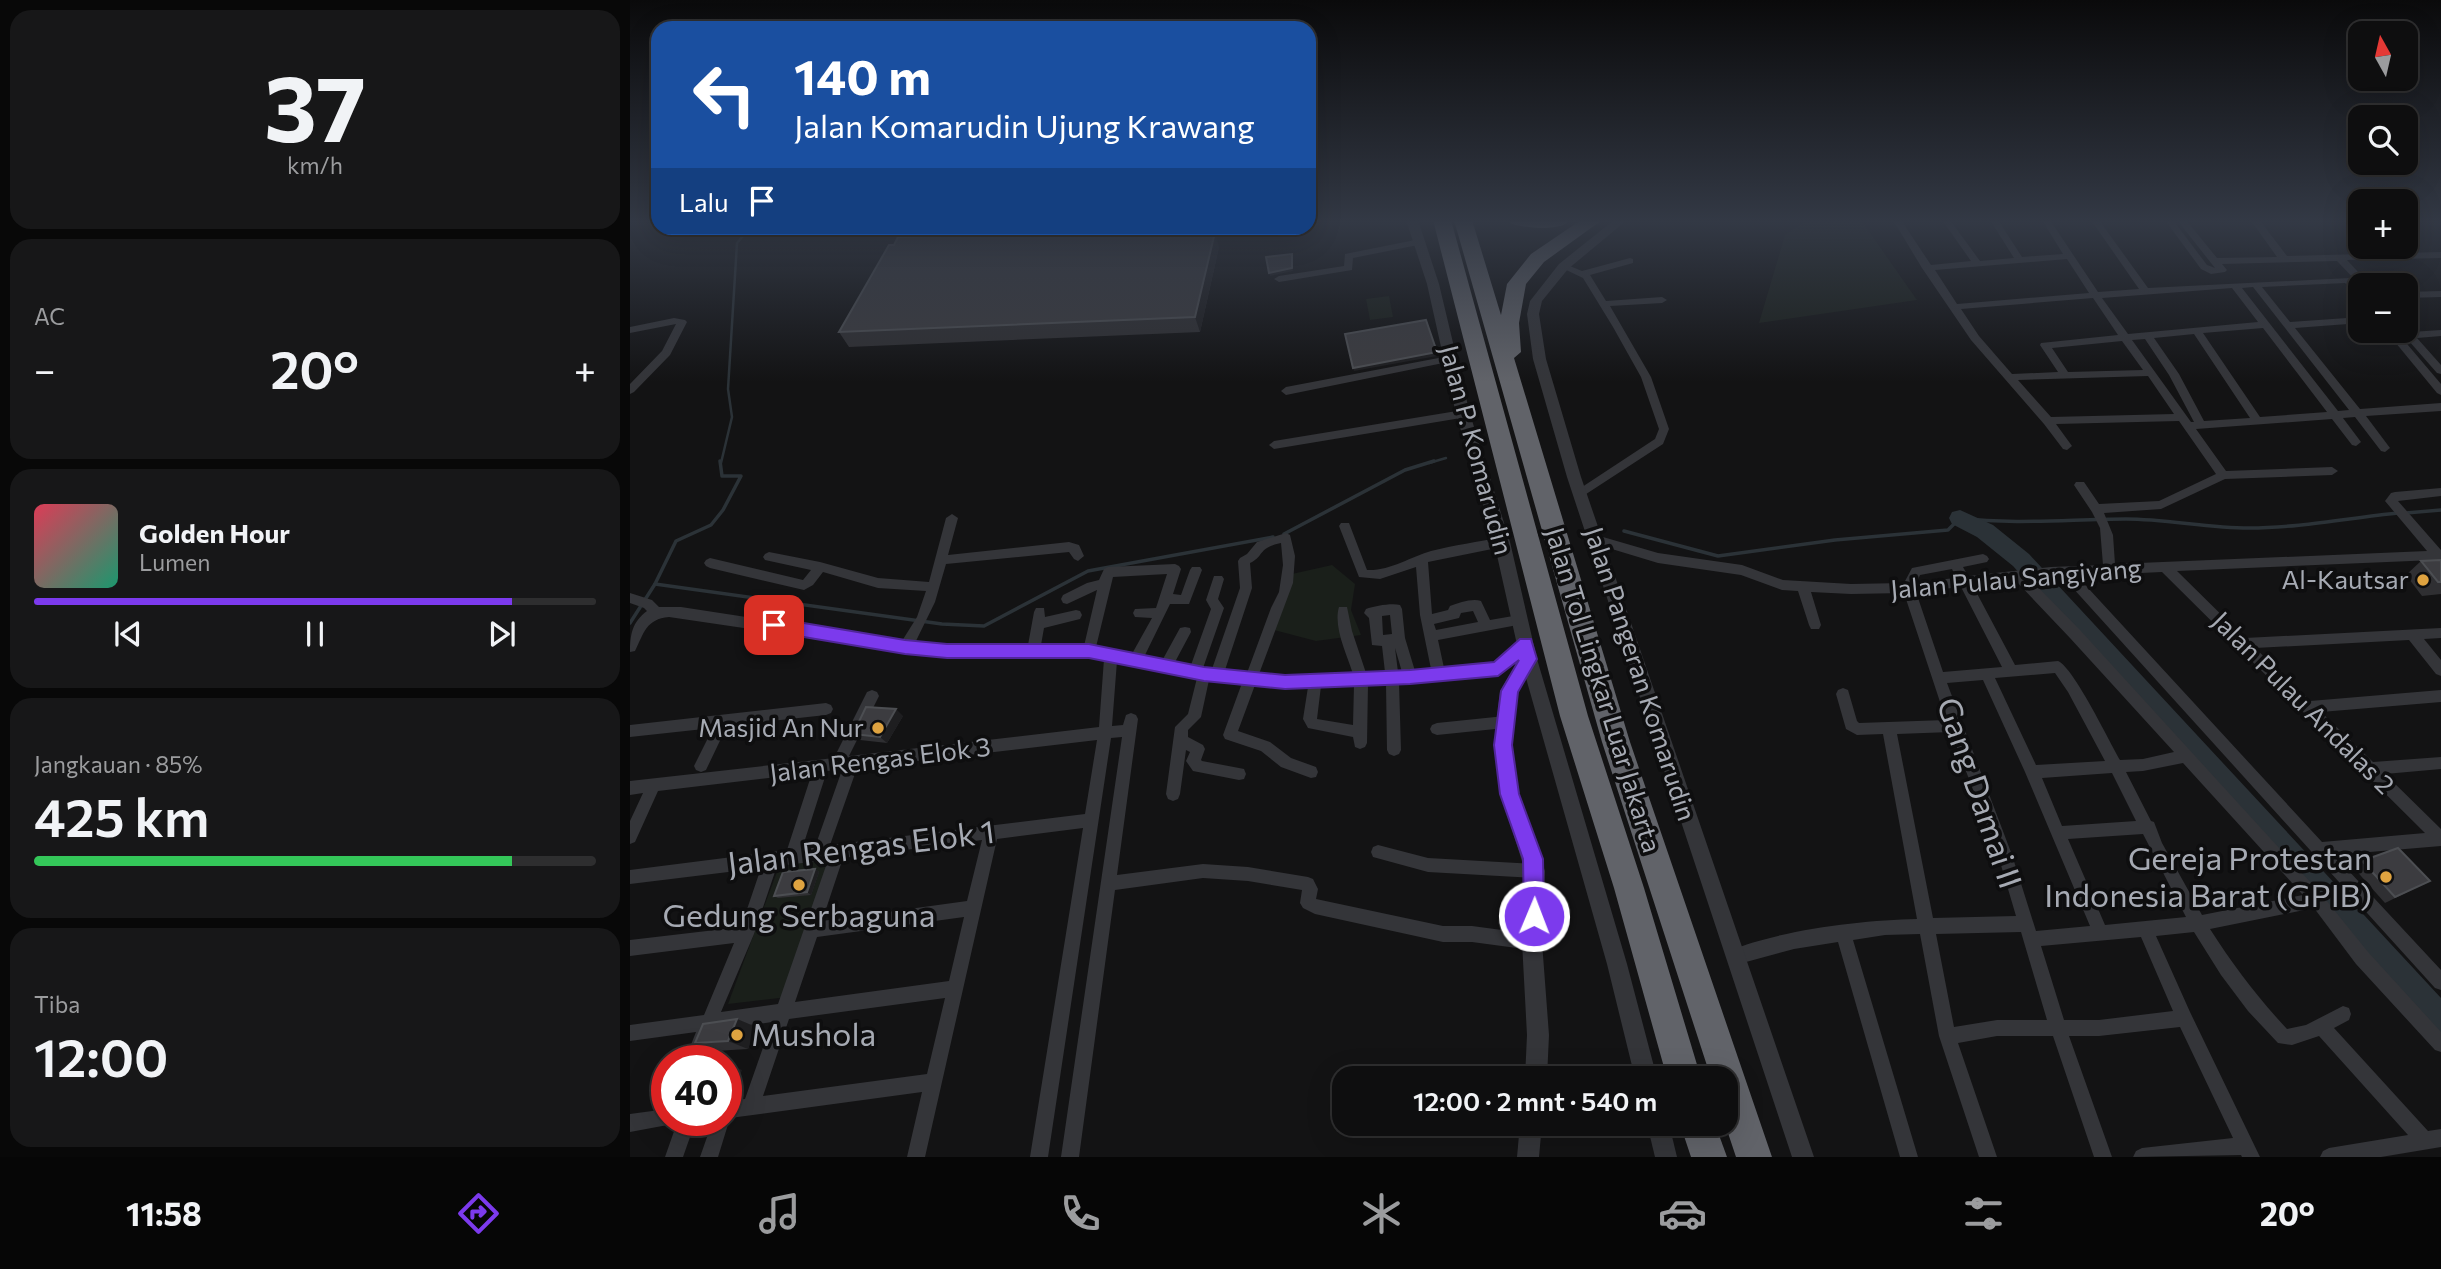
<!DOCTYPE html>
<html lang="id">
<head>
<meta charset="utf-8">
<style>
  :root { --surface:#0e0e0f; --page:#171718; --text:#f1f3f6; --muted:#9b9c9e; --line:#2e2e2f; --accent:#7c3aed }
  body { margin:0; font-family:Commissioner,sans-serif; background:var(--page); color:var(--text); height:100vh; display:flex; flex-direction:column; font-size:26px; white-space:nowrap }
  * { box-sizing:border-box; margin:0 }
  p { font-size:23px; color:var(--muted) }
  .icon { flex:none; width:38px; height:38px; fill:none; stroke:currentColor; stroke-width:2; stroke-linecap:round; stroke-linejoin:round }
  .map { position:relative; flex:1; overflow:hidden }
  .side { display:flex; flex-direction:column; gap:10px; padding:10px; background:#080808; width:630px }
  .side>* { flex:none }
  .top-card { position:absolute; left:21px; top:21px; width:665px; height:214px; border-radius:21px; box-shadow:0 7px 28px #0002,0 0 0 2px var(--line); background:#1a4fa0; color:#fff; overflow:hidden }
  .needle { width:46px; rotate:352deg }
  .controls { position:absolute; left:1718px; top:21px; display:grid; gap:14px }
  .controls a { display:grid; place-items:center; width:70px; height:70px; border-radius:14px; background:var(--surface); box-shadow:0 7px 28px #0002,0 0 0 2px var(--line); font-size:35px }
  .speed { position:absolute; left:21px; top:1045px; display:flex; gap:14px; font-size:35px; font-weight:700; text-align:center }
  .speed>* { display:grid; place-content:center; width:91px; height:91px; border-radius:50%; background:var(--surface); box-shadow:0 7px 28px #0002,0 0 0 2px var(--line); line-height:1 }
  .speed .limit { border:10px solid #d22; background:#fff; color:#111 }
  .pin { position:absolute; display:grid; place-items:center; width:60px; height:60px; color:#fff; margin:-30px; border-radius:14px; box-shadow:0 4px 10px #0006 }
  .me { position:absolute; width:77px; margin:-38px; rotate:1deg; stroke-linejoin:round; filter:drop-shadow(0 0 5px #0008) }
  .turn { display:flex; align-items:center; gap:24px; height:147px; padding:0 28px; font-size:32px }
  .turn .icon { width:91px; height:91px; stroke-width:2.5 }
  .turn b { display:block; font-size:49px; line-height:60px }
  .then { display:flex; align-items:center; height:66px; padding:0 28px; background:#0003; gap:14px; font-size:26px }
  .big { font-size:52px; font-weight:600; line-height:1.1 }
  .side .widget { flex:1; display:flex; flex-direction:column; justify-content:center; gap:10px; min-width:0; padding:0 24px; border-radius:21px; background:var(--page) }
  .side .dial { align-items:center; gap:0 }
  .dial b { font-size:91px; line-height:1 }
  .song { display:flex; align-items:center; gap:21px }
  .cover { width:84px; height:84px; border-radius:10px; background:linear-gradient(135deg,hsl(350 70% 55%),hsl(160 70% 35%)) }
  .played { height:7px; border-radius:4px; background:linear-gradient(90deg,var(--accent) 85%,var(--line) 85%) }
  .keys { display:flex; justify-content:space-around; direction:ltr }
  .heat { display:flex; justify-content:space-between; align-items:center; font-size:38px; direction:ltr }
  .charge { height:10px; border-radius:5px; background:linear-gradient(90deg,#34c759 85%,var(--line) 0) }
  .trip { position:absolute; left:702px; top:1066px; width:406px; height:70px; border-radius:21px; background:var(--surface); box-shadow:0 7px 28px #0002,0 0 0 2px var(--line); font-weight:600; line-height:70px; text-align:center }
  .dock { display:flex; height:112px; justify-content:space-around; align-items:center; background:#060606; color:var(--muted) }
  .dock .icon { width:49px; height:49px }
  .dock .active { color:var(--accent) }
  .dock b { font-size:32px; color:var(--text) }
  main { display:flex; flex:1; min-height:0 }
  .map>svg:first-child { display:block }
  .green { fill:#1a1f1a }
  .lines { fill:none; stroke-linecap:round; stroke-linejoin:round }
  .stream-far1 { stroke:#2b3237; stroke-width:2.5 }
  .stream { stroke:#2b3237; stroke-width:3.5 }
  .river { fill:#2b3237; fill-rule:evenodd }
  .minor { fill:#343539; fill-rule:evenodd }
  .tertiary { fill:#343539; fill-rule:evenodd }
  .motorway { fill:#616369; fill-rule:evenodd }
  .wall { fill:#2f2f32 }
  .shaded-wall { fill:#1e1e20 }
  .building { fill:#3c3c40; stroke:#4c4e52; stroke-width:2 }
  .route { fill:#7c3aed; stroke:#51269a; stroke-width:2 }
  .poi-dot { fill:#dfa340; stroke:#0e0e0f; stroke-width:2.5 }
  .labels { text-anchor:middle; stroke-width:7; stroke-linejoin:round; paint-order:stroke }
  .street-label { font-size:26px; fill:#a6aab3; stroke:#0e0e0f }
  .poi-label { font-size:26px; fill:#a6aab3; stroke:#0e0e0f; text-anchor:end }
  .near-street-label { font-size:32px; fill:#a6aab3; stroke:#0e0e0f }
  .near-poi-label { font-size:32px; fill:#a6aab3; stroke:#0e0e0f; text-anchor:end }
</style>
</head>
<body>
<main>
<section class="side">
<div class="widget dial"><b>37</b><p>km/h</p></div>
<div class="widget"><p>AC</p>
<div class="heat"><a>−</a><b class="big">20°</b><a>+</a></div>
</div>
<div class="widget">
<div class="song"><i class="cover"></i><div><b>Golden Hour</b><p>Lumen</p></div></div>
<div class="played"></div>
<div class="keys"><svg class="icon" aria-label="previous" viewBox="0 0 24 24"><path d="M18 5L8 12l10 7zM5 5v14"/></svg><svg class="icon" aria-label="pause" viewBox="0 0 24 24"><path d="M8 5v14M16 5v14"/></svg><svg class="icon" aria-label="next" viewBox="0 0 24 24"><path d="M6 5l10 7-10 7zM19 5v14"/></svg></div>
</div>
<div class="widget"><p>Jangkauan · 85%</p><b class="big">425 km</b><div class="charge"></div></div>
<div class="widget"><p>Tiba</p><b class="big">12:00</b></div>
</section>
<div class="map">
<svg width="1811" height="1157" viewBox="0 0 1811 1157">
  <rect width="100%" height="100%" fill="#131314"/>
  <g class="green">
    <polygon points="1177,220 1231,220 1287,300 1129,323 1155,235"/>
    <polygon points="759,296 763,317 740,320 736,299"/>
    <polygon points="702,565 725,584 721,610 731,635 686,641 644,630 662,574"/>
    <polygon points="202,854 158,997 98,1004 151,861"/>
  </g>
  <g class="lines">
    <g class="stream-far1">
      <polyline points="91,463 102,417 98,389 107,243 120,228"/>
      <polyline points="799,463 816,458"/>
    </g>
    <g class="stream">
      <polyline points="90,461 92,476 111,476 93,510 81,525 46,541 25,584 312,624 354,626 458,571 643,537"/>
      <polyline points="1776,513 1811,510"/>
      <path d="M994 531 1088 556 1205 540 1318 530 1330 518C1385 525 1441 519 1496 519 1537 519 1577 528 1619 528 1668 528 1719 518 1768 513"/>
      <polyline points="654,534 775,470 804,461"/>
      <polyline points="0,623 25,584"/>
    </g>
    <polygon class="river" points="1330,510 1363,525 1399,554 1811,998 1811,1035 1800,1031 1383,566 1347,537 1322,524 1319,518 1322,512"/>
    <g class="minor">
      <path d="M1263 220H1271L1301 265 1341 261 1312 220H1320L1350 261 1384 258 1360 220H1368L1392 257 1433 254 1412 220H1420L1468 292 1509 289 1461 220H1469L1518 288 1720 278 1731 289V298L1715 283 1632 287 1660 322 1731 317V323L1665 328 1730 409 1811 403V411L1736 416 1760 448 1755 452 1751 451 1725 417 1713 418 1731 442 1726 446 1722 445 1702 419 1566 429 1596 471 1702 467 1708 471 1702 475 1595 479 1531 509 1474 513 1483 535 1485 564 1797 551 1755 501 1761 493 1765 492 1811 488V496L1768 501 1811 550V564L1805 560 1547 571 1615 638 1811 628V638L1794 639 1811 660V676L1806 674 1779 640 1625 648 1680 701 1811 690V702L1691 712 1743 762 1811 757V769L1755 774 1811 829V846L1704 855 1811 970V990L1805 988 1432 576 1400 579 1450 630 1692 895 1738 952 1811 1032V1052L1805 1050 1726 964 1684 908 1580 929C1603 965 1628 998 1657 1029L1676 1025 1713 1006 1719 1008 1721 1014 1719 1020 1704 1028 1798 1131 1811 1129V1147L1751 1157H1690L1693 1151 1699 1148 1778 1135 1689 1036 1662 1045 1648 1043 1618 1011 1591 975 1564 932 1526 936 1560 1012 1630 1157H1612L1611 1155 1503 1157 1506 1151 1512 1148 1603 1138 1550 1027 1469 1036H1439L1482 1157H1464L1423 1036H1367L1328 1043 1367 1157H1349L1309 1036 1290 934 1255 935 1223 940 1288 1157H1270L1208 942 1164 949 1105 965 1099 963 1097 957 1099 951C1150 930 1232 920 1287 919L1253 734 1227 735 1216 729 1206 694 1208 690 1213 688 1218 690 1227 721 1229 723 1316 720 1274 593 1221 594 1181 592 1191 625 1189 629H1181L1179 625 1168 591 1152 590 1111 575 1028 563 962 543 960 540 962 537 966 535 1028 553 1112 565 1153 580 1221 584 1274 583 1282 568 1353 554 1357 556 1359 559 1357 562 1333 567 1338 576 1421 567 1473 565 1470 528 1462 512 1444 485 1446 482H1454L1469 504 1529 501 1586 474 1549 421 1426 424 1442 446 1437 450 1433 449 1414 424 1341 340 1292 268ZM1437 259 1459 293 1327 304 1305 270ZM1623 287 1719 410 1708 411 1612 288ZM1602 288 1628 322 1498 334 1472 298ZM1463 298 1488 335 1411 343 1410 345 1428 372 1382 374 1349 336 1331 309ZM1633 328 1697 412 1630 417 1573 333ZM1564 334 1620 418 1574 421 1549 374 1524 338ZM1515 339 1539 375 1564 422H1561L1502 340ZM1492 341 1513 370 1438 372 1422 348ZM1518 376 1544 414 1421 417 1388 380ZM1322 569 1326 578 1287 582 1290 575ZM1532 572 1795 833 1692 842 1447 576ZM1386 581 1440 638 1544 752 1513 759 1490 760C1479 741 1444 668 1428 661L1385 665 1343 586ZM1331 587 1372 667 1313 672 1286 592ZM1425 673 1438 692 1475 761 1406 765 1365 678ZM1353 680 1395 772 1460 926 1406 931 1382 855 1317 683ZM1321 732 1368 855 1386 916 1303 918 1267 734ZM1553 763 1673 895 1572 915 1532 843 1524 822 1521 821 1496 772 1513 771ZM1482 773 1506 821 1432 826 1412 778ZM1513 834 1556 917 1475 925 1438 839ZM1391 932 1417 1020H1367L1324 1027 1306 934ZM1511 937 1543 1011 1469 1020H1434L1411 946Z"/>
      <polygon points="1535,220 1543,220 1577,265 1585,268 1547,220 1556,220 1587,258 1647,257 1622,222 1623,220 1632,220 1631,222 1657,256 1811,252 1811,258 1717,260 1740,285 1731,286 1707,261 1592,264 1597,270 1595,272 1581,274 1571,269"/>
      <polygon points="790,239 793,240 793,244 723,258 722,270 649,282 644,279 649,276 714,266 715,254"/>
      <polygon points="1000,258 1003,259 1003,263 960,275 976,301 1032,297 1037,300 1032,303 980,306 1021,377 1039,429 1033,444 950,498 944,494 946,491 1025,439 1029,429 1011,377 983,327 953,278 930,267 935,264 952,271"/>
      <polygon points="1811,291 1811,297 1776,298 1776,292"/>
      <polygon points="44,318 55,320 57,322 40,355 4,392 0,394 0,384 32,351 46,324 0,333 0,327"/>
      <polygon points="1776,328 1781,332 1811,330 1811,336 1787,338 1811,365 1811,374 1807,373 1772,333 1770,331 1776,331"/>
      <polygon points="1756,331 1766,331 1811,384 1811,395 1807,393"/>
      <polygon points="819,356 823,357 823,361 656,395 651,391 656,387"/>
      <polygon points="833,410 837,411 838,414 837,417 644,449 639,445 644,441"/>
      <path d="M322 514 328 518 318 555 439 542 449 545 454 556 448 561 444 559 439 552 316 564 305 602 285 643 332 647 398 645 404 612 406 608H414L415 617 446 610 450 611 452 615 450 619 414 628 411 645 454 646 467 590 437 604 433 603 431 599 433 595 457 583 469 580 474 569 478 567 545 564 549 566 551 569 543 594 551 595 560 570 562 567H570L572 570 559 604H540L515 655 533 659 550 628 555 627 560 628 561 632 545 662 561 665 581 609 576 600 584 576H592L594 579 588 599 594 608 573 668 582 669 610 588 608 561 610 558 617 554 627 542 656 533 660 535 665 556 663 583 629 674 655 676 723 674C717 655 703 627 709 607H717L722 631 736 673 755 672 752 646 742 645 739 618 734 613 736 609C745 606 761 603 770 605L772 609 775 638 785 671 801 669 790 615 786 567 750 579 729 577 709 526 711 523H719L737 570C760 571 780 557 801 551 824 545 848 542 872 537L876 539 878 542 872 547 798 562 802 614 818 610 820 606C829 603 842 598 851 601L860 620 889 615 893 616 895 620 893 624 808 640 814 668 865 663 891 640 896 639 901 640 902 644 901 648 873 672 868 674 769 683 771 750 769 754 764 756 759 754 757 750 756 684H738L737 743 735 747 730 749 725 747 723 737 678 728 673 719 678 687 655 688 625 685 608 731 640 742 661 758 686 767 688 772 686 777 681 778 651 767 631 751 595 739 593 735 612 683 579 680 571 717 558 730V737L573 745 575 749 571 760 572 761 609 768 614 769 616 774 614 779 609 780 563 771 556 761 560 752 556 750 550 794 548 799 543 801 538 799 536 794 545 727 558 714 567 678 487 661 482 726 493 725 496 715 501 713 506 715 508 719 487 875 573 864 618 867 678 877 683 879 688 889 686 899 813 926H842L902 934 908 936 910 942 908 948 902 950 842 942H813L685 914 673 908 670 903 672 890 618 881 573 878 485 890 449 1157H431L492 737 481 738 418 1157H400L453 828 367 839 295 1157H277L292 1092 100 1118 88 1157H70L83 1120H96V1101L115 1099 142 1022 84 1030 71 1060H55L66 1032 0 1041V1025L74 1015 104 943 0 956V940L111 927 131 868 0 884V870L157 850 182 773 28 791 5 842 0 844V821L13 793 0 795V781L204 758 237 692 242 690 247 692 249 696 219 756 469 727 474 659 447 655 332 657 275 652 39 617C16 619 14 633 5 651L0 652C0 635 2 622 17 611L14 608 0 603V593L22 600 29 607H51L272 641 287 617 296 591 248 588 193 572 183 585 174 590 80 568 76 566 74 563 76 560 80 558 173 580 181 570 135 560 133 557 135 554 139 552 190 562 248 578 299 582 316 518ZM651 543 653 565 649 592 641 608 617 673 595 670 622 588 620 563C635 556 627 548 651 543ZM537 574 526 608 505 609 503 613 505 617 522 618 503 652 466 647 483 577ZM843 611 848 622 806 630 804 624 829 618 831 613ZM760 615 762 634 753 635 752 616ZM765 648 772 672H768ZM724 685 723 725 687 719 691 686ZM467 740 455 814 200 845 227 768ZM206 770H212L185 847 172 849 197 771ZM352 840 337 901 192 921 213 858ZM198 860 148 1004 91 1012 124 934 147 866ZM334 917 319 981 165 1002 187 937ZM315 998 297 1074 133 1096 159 1019Z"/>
      <polygon points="196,703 201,705 203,709 201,713 196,715 97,726 76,770 71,772 66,770 64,766 83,728 0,737 0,725"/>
      <polygon points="875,716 880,718 882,722 880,726 875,728 807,735 802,733 800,729 802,725 807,723"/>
      <polygon points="748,845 798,858 905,864 910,866 913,871 910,876 905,878 798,872 743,857 741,852 743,847"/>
      <polygon points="37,1109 37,1120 45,1120 43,1124 0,1132 0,1114"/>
      <polygon points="48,1120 66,1120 53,1157 35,1157"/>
    </g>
    <g class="tertiary">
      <polygon points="776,220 788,220 809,284 840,414 880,542 907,659 997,964 1027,1078 1005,1078 977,964 896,678 887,692 882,745 889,794 915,871 912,942 919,1035 917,1078 895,1078 897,1035 892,942 895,871 871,794 864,745 870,691 890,658 864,542 826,414 797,284"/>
      <polygon points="984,220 997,220 938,269 912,301 909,314 916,359 951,477 1184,1157 1162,1157 937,477 903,359 897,314 900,301 929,264"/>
      <polygon points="890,1124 912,1124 909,1157 887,1157"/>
      <polygon points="1017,1124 1039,1124 1047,1157 1025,1157"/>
    </g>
    <g class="motorway">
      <polygon points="803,220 821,220 958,716 1014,888 1071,1078 1037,1078 984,888 930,716"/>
      <polygon points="824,220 842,220 871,315 877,284 901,254 951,220 972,220 914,262 896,284 889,323 891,352 884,358 1000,742 1142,1157 1106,1157 1095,1124 1096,1078 1081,1078 972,742"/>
      <path d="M879 220H941C929 232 897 228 882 224Z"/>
      <polygon points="1050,1124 1085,1124 1097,1157 1061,1157"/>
    </g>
  </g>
  <g class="wall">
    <polygon points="575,228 577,232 589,247 570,332 219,347 209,332"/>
    <polygon points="1811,560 1811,594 1792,596 1776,575 1791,561"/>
    <polygon points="273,716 257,743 230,740 223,734"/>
    <polygon points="1732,861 1800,881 1755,903 1723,867"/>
    <polygon points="185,869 189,872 181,895 148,898 144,896"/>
    <polygon points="107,1019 126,1027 118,1049 85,1051 65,1043"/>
  </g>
  <g class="shaded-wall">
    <polygon points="585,232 589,247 570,332 565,317"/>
    <polygon points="662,254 663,271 640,276 639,273"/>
    <polygon points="807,352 807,356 724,371 723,368"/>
    <polygon points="266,709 273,716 257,743 250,737"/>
    <polygon points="185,869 189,872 181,895 177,892"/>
    <polygon points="107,1019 126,1027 118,1049 98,1041"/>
    <polygon points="102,1066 112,1070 103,1095 96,1093 96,1082"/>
  </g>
  <g class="building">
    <polygon points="533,228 575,228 573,233 585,232 565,317 209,332 259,245 264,245 268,237"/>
    <polygon points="662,254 662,268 639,273 636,257"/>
    <polygon points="796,320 807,352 723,368 715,334"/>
    <polygon points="1811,560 1811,582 1808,582 1791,561"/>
    <polygon points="236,707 266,709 250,737 223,734"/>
    <polygon points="1768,848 1800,881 1765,897 1732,861"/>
    <polygon points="185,869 177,892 144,896 153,872"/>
    <polygon points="107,1019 98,1041 65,1043 73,1024"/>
    <polygon points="102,1066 96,1082 96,1067"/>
  </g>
  <linearGradient id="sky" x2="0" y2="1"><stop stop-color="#0a0a0b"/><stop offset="0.58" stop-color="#333945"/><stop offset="1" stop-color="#333945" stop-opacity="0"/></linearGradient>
  <rect width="1811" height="382" fill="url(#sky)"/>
  <polygon class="route" points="144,618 275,640 317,644 459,644 574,667 655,675 780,670 864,662 890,639 901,639 907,659 888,692 882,745 889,794 913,859 914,916 912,923 904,926 897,923 894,916 893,859 870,794 864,745 871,691 889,660 868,676 780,684 655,689 574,681 459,658 317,658 275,654 144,632 138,630 136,625 138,620"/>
  <g class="poi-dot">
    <circle cx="1793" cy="580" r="7"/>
    <circle cx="248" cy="728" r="7"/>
    <circle cx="1756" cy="877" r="7"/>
    <circle cx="169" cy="885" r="7"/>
    <circle cx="107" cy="1035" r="7"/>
  </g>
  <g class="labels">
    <g class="street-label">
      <text transform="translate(846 450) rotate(75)" y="9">Jalan P. Komarudin</text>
      <text transform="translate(1386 579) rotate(-5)" y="9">Jalan Pulau Sangiyang</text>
      <text transform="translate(1010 674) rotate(72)" y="9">Jalan Pangeran Komarudin</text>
      <text transform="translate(973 690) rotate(73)" y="9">Jalan Tol Lingkar Luar Jakarta</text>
      <text transform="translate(1673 703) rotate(45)" y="9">Jalan Pulau Andalas 2</text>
      <text transform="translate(250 760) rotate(-7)" y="9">Jalan Rengas Elok 3</text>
    </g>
    <g class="poi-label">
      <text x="1779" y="589">Al-Kautsar</text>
      <text x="234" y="737">Masjid An Nur</text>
    </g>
    <g class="near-street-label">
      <text transform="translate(1349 793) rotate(71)" y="11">Gang Damai II</text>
      <text transform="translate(231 848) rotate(-7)" y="11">Jalan Rengas Elok 1</text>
    </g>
    <g class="near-poi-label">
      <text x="1742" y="870">Gereja Protestan<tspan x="1742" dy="37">Indonesia Barat (GPIB)</tspan></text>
      <text x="169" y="927" text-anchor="middle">Gedung Serbaguna</text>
      <text x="121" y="1046" text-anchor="start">Mushola</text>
    </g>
  </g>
</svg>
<div class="controls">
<a><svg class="needle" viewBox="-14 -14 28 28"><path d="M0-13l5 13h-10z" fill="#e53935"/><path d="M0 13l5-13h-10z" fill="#9b9c9e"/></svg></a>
<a><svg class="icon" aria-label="search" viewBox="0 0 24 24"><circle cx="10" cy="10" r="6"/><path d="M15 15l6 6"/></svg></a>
<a>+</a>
<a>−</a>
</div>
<div class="speed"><div class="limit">40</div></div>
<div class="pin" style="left:144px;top:625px;background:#d93025"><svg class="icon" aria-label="arrive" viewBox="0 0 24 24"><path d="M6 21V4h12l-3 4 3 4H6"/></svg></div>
<svg class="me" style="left:904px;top:916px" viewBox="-20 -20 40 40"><circle r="17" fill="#7c3aed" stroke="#fff" stroke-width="3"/><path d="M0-11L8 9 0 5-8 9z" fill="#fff"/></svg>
<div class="trip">12:00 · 2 mnt · 540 m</div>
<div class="top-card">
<div class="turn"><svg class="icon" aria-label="left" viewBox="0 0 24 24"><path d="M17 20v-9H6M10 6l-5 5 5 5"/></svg><div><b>140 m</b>Jalan Komarudin Ujung Krawang</div></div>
<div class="then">Lalu<svg class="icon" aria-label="arrive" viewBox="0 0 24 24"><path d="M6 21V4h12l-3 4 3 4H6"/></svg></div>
</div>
</div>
</main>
<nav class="dock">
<b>11:58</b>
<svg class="icon active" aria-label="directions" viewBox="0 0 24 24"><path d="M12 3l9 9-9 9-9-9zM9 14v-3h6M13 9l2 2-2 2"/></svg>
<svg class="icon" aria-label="music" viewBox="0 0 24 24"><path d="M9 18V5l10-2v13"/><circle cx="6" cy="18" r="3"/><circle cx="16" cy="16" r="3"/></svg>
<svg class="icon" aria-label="phone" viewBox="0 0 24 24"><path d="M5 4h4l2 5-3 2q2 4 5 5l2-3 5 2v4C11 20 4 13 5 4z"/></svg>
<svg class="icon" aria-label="climate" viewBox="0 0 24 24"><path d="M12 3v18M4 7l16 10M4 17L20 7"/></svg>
<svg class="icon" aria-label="car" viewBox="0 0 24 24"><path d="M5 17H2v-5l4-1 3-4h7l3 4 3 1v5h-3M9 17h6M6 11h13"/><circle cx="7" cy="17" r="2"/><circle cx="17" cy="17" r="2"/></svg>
<svg class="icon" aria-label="filters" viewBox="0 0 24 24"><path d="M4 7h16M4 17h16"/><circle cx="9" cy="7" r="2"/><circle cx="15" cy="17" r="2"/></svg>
<b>20°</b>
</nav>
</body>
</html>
